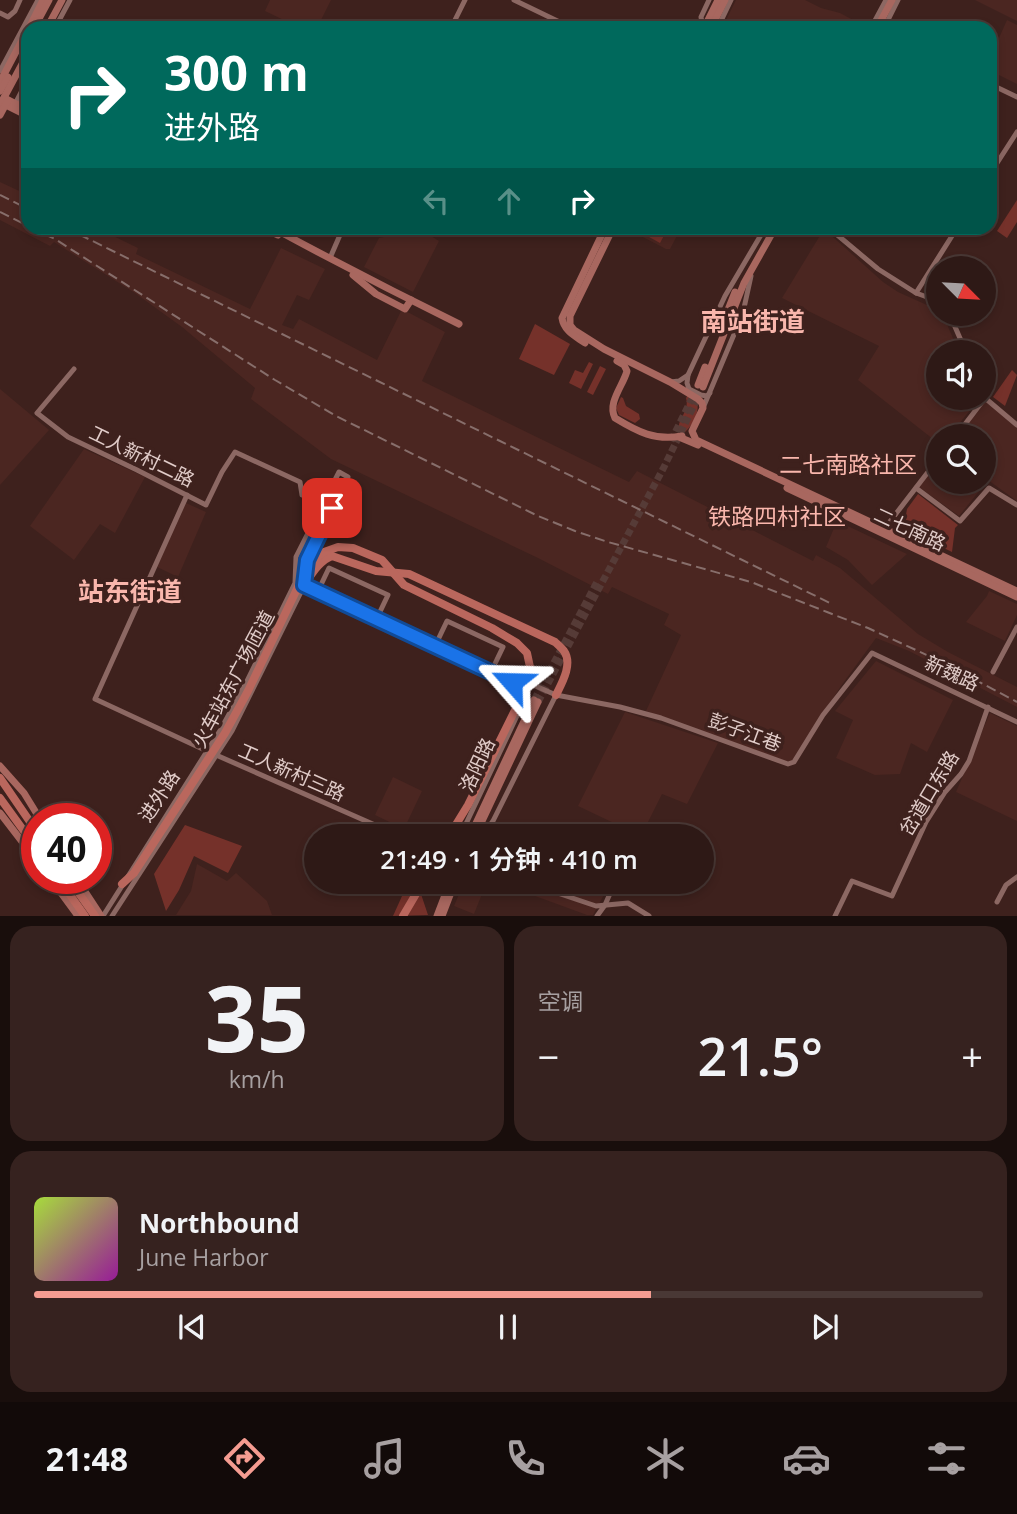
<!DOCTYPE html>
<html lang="zh">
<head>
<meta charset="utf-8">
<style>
  :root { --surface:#2e1916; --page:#36221f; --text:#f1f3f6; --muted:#a7a0a1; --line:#493835; --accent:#f59c91 }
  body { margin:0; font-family:"Open Sans","Noto Sans SC",sans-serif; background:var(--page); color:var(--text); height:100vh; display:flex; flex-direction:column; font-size:26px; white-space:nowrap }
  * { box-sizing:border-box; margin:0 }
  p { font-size:23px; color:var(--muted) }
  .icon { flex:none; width:38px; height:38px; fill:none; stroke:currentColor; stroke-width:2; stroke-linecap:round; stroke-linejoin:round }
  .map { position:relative; height:916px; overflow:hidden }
  .side { display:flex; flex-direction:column; gap:10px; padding:10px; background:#190e0c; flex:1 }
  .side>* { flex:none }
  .guide { position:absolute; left:21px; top:21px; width:976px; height:214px; border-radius:21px; box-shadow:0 4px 10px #0003,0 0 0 2px var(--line); background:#00695c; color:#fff; overflow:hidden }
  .needle { width:46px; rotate:114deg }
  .controls { position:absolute; left:926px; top:256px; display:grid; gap:14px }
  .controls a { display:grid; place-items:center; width:70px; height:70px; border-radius:50%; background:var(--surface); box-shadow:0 4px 10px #0003,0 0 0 2px var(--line); font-size:35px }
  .speed { position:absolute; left:21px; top:803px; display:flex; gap:14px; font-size:35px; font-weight:700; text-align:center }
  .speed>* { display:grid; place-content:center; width:91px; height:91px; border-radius:50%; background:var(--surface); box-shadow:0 4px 10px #0003,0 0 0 2px var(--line); line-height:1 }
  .speed .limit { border:10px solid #d22; background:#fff; color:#111 }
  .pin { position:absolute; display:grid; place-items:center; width:60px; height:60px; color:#fff; margin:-30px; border-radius:14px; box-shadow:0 4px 10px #0006 }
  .me { position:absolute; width:77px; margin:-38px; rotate:295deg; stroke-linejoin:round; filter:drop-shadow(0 0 5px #0008) }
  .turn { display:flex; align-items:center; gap:24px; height:147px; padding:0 28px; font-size:32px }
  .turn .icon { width:91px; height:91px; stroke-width:2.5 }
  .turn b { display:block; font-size:49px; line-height:60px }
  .lanes { display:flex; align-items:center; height:66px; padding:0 28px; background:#0003; justify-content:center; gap:35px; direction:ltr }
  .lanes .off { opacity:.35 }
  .big { font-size:52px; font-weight:600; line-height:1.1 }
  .side .widget { flex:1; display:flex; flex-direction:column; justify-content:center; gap:10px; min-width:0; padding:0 24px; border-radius:21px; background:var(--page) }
  .side .dial { align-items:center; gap:0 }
  .dial b { font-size:91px; line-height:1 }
  .song { display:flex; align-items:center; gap:21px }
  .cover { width:84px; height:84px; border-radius:10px; background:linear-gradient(135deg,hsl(80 70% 55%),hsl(300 70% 35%)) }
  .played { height:7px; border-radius:4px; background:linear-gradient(90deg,var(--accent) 65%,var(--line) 65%) }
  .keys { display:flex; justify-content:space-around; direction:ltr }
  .heat { display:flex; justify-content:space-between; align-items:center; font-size:38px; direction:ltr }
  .side .tiles { flex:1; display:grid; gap:10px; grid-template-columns:1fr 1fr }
  .widget:last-child { grid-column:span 2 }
  .trip { position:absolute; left:304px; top:824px; width:410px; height:70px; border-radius:35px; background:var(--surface); box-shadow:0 4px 10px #0003,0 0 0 2px var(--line); font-weight:600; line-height:70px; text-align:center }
  .tabs { display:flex; height:112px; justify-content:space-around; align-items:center; background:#120a09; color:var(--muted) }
  .tabs .icon { width:49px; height:49px }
  .tabs .current { color:var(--accent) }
  .tabs b { font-size:32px; color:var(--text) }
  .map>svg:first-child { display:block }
  .built { fill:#4b2621 }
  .green { fill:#75312a }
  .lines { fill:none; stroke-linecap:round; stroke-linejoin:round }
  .major-tunnel { stroke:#563b37; stroke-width:7; stroke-dasharray:7 3.5; stroke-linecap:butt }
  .minor { stroke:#8c6863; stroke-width:5 }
  .major { stroke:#a8675f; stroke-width:7 }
  .highway { stroke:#ba675d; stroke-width:8 }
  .rail { stroke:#876e6b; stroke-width:2; stroke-dasharray:10 5; stroke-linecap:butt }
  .route-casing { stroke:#114b97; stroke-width:18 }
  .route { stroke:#1a73e8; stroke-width:12 }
  .labels { text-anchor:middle; stroke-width:7; stroke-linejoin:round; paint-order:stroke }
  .street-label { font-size:19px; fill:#e1ccc9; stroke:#3e211d }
  .quarter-label { font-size:23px; fill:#f9b6ac; stroke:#3e211d }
  .district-label { font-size:26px; font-weight:bold; fill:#f9b6ac; stroke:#3e211d }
</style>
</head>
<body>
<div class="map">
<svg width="1017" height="916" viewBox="0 0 1017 916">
  <rect width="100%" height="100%" fill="#3e211d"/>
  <g class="built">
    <polygon points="270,0 331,0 317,28 291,28 292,24 265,11"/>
    <polygon points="736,0 805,0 821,8 840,13 868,28 727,28 723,26"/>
    <polygon points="975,0 1017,0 1017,21"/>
    <polygon points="1007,20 1017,25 1017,84 991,71 991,56"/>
    <polygon points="0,182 28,195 28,228 97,228 138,248 136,254 250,309 281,248 325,269 309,300 297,295 282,325 293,329 299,319 377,360 402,309 445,332 422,381 629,482 637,471 813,561 816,555 840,568 918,634 948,652 1017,687 1017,707 909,651 876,638 841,686 791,763 646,711 681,635 664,625 669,614 612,587 608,594 538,558 331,459 251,399 255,388 182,327 135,293 54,242 50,246 0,220"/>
    <polygon points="388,228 418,228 439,241 413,292 364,267 379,238 384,237"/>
    <polygon points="634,228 681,228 670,249 666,249 637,234 639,230"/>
    <polygon points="824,229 883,282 898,292 938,310 938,313 942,313 959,352 938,352 938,397 980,398 949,436 938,436 938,443 858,380 879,346 782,298"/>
    <polygon points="0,389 49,430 0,485"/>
    <polygon points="985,401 1017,428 1017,501 988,480 959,516 919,487 938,462 938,481 984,481 984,436 958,436"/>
    <polygon points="84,449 145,477 115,533 100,524 74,560 30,526"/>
    <polygon points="186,503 206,512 178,577 157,567"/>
    <polygon points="837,521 907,554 872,585 848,560 826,547"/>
    <polygon points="989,591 1017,604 1017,615 1005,641 966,622 987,596"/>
    <polygon points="876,661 953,700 927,752 911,743 900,774 875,775 836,758 853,720 835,711"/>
    <polygon points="625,712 718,743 687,804 662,794 641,836 578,806"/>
    <polygon points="990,713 1017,726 1017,821 956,792"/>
    <polygon points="393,777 422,791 404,829 375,815"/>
    <polygon points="197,864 227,881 236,873 267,901 272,915 176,915 191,891"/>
    <polygon points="464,882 473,882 484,889 474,914 454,906"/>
    <polygon points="487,882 585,882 607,889 593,915 587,915 516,889 512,895"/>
  </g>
  <g class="green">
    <polygon points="1017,200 1017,222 1007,238 997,231"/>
    <polygon points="642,228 668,228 660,243 640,232"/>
    <polygon points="535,324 570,344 554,375 519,359"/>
    <polygon points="589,362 593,364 581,389 569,383 575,370 583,373"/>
    <polygon points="600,366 606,369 593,395 587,392"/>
    <polygon points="1012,370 1017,375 1005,406 993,397"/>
    <path d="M688 395 697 400C700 411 694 424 685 432 669 425 691 414 686 398Z"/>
    <polygon points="621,397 623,398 626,406 639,414 640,419 635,423 619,415 616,408"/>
    <polygon points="918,494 958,525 955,528 952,552 911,532 904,526 907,509"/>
    <polygon points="185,825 242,846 228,873 194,856 179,890 166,911 154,874"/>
    <polygon points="407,885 418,885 428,915 393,916"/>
  </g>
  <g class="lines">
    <g class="major-tunnel">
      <polyline points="671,441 695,392"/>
      <polyline points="534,700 597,582"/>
      <polyline points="538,702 663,469 700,393"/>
    </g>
    <g class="minor">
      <polyline points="514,0 572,28"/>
      <polyline points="0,13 8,17 15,11 20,0"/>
      <polyline points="55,28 70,0"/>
      <polyline points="451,28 465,0"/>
      <polyline points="703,28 701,17 709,0"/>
      <polyline points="714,28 720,23 731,0"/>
      <polyline points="871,28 886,0"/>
      <polyline points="884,28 898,0"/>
      <polyline points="0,71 38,0"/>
      <polyline points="990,84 1017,97"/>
      <polyline points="14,106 28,79"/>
      <polyline points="990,174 1017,132"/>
      <polyline points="829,228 878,269 916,293 938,301"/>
      <polyline points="330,258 343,228"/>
      <polyline points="916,293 957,228"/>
      <polyline points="949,313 966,352"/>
      <polyline points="74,369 37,413 68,437 137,470 206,505 222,472 235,452 300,482 302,495 332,508"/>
      <polyline points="688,375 687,383 689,389 701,395 707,396 710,393"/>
      <polyline points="670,382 679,381 688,375 725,296 765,228"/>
      <polyline points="985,398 1017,425"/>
      <polyline points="703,408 738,325 744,308 751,276"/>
      <polyline points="956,436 985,398 984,394"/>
      <polyline points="916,488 960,521 989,488 1017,505"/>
      <polyline points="187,495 95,699 207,751 400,836"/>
      <polyline points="885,528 938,459"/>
      <polyline points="301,585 512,682 529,684"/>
      <polyline points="318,591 329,568 388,595 377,618"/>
      <polyline points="435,646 447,621 503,647 491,672"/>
      <polyline points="993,672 1017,627"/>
      <polyline points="556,695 620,707 661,718 788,764 794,762 823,715 872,653 1017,722"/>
      <polyline points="463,836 464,828 523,703"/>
      <polyline points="483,836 493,821 556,695 531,684 527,694"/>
      <polyline points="525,882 596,906 628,903 649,916"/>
      <polyline points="997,902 1006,885 1017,877"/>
      <polyline points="103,916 221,729 247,681 295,583 296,557 339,472 348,477 307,560 306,567"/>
      <polyline points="112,916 232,731 305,584"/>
      <polyline points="597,916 605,905 615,882"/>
      <polyline points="835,916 852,881 892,896 926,822 945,792 961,774 969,761 988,707"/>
    </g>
    <g class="major">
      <polyline points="29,28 43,0"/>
      <polyline points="34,28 49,0"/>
      <polyline points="47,28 62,0"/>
      <polyline points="704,28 718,0"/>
      <polyline points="711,28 725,0"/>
      <polyline points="877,28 892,0"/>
      <polyline points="0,82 28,29"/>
      <polyline points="0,91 8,77"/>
      <polyline points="4,98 28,110"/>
      <polyline points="4,104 28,116"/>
      <polyline points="0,105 28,53"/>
      <polyline points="0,115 8,100"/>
      <polyline points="263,228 278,235"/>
      <path d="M273 228C334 261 396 293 459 324"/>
      <polyline points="613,228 570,316 570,325 574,330 604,349 670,382 698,399 702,403 703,408 692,431 696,440 1017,591"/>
      <polyline points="353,275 376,294 405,309 411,300"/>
      <polyline points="720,330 735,292"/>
      <path d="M585 343C575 336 564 331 562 318L605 228"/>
      <path d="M617 361 624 365 627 371C623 386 607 403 615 418 638 432 655 441 682 436"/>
      <polyline points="698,385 705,367"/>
      <polyline points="703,387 744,283 775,228"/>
      <polyline points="679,437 698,445"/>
      <polyline points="787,488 1017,597"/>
      <polyline points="0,766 24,793 40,819"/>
      <polyline points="0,813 37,861"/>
      <polyline points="470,836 534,700"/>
      <polyline points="475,836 538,702"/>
      <polyline points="50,878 78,916"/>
      <polyline points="76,878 101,916"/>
      <polyline points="437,916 450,882"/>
      <polyline points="442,916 455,882"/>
    </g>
    <g class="highway">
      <path d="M304 585C312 574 319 561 332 556L376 571 409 574 555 642C558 645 561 647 564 651 573 664 562 683 556 695"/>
      <polyline points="0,778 37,832"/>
      <polyline points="0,798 37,849"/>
      <polyline points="58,878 85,916"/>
      <polyline points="68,878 95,916"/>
      <polyline points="122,884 134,873 225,733 248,691 309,564 324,552 338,547 353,548 382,560 404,585 492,628 517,643 527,653 530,667 525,690 468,805 449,836"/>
      <polyline points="403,916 423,882"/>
    </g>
    <g class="rail">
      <polyline points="0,195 28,209"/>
      <polyline points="0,212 28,226"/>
      <polyline points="31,228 55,239 275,380 336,416 538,516 575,531 608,542 751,582 827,612 868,628 942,662 1017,702"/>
      <polyline points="66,228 832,604"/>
    </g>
  </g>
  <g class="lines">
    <defs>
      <polyline id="route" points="332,508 307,560 304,585 512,682"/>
    </defs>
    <use href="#route" class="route-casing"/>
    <use href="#route" class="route"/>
  </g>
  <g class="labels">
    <g class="street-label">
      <text transform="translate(142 456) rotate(26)" y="7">工人新村二路</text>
      <text transform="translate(910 529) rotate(25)" y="7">二七南路</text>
      <text transform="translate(952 673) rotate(25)" y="7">新魏路</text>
      <text transform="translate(233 679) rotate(-62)" y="7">火车站东广场匝道</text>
      <text transform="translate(745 732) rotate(20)" y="7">彭子江巷</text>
      <text transform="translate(477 765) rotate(-65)" y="7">洛阳路</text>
      <text transform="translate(292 772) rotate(24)" y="7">工人新村三路</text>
      <text transform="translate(929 793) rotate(-59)" y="7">岔道口东路</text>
      <text transform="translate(159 796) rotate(-57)" y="7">进外路</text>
    </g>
    <g class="quarter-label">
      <text x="848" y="473">二七南路社区</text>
      <text x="777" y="525">铁路四村社区</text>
    </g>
    <g class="district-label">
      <text x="753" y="331">南站街道</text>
      <text x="130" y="601">站东街道</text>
    </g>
  </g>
</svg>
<div class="controls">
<a><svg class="needle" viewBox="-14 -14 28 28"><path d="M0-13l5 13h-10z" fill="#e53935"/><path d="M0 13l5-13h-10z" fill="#a7a0a1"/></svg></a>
<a><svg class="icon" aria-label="sound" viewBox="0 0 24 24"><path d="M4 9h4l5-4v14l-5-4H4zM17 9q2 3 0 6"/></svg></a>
<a><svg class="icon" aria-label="search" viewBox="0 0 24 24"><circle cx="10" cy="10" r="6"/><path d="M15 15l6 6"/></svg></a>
</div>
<div class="speed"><div class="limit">40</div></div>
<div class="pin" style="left:332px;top:508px;background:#d93025"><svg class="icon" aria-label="arrive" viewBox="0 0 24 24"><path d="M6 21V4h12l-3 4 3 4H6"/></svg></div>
<svg class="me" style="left:512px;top:682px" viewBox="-20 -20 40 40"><path d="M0-17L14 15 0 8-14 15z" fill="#1a73e8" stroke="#fff" stroke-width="4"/></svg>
<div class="trip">21:49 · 1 分钟 · 410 m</div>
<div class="guide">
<div class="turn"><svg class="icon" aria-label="right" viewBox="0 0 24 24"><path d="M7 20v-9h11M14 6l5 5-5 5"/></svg><div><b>300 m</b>进外路</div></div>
<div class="lanes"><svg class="icon off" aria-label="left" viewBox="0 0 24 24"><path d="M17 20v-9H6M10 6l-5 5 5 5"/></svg><svg class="icon off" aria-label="ahead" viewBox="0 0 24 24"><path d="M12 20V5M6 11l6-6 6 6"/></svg><svg class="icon" aria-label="right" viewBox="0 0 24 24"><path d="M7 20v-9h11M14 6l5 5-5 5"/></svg></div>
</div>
</div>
<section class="side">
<div class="tiles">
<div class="widget dial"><b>35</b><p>km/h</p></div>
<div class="widget"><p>空调</p>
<div class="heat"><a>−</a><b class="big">21.5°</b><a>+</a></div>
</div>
<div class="widget">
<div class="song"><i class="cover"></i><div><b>Northbound</b><p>June Harbor</p></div></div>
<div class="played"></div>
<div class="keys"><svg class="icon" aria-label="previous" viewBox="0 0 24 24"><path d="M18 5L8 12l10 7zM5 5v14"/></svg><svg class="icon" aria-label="pause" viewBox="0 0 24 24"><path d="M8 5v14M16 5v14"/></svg><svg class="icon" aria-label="next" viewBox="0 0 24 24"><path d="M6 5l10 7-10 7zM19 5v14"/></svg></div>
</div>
</div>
</section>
<nav class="tabs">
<b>21:48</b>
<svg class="icon current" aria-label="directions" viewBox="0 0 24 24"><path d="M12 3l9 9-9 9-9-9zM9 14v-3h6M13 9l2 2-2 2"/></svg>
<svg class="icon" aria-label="music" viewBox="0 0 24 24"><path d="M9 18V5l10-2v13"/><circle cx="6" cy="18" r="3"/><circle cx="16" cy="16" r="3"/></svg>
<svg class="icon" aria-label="phone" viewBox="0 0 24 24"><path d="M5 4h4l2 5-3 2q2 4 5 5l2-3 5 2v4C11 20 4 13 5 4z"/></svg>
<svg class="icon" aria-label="climate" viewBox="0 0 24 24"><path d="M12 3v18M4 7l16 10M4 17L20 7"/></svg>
<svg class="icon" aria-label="car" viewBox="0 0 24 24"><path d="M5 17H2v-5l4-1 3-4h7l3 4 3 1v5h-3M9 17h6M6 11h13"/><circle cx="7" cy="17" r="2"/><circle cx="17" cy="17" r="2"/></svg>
<svg class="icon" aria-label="filters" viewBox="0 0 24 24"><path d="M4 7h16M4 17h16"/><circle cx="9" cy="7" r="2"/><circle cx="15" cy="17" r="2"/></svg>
</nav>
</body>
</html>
